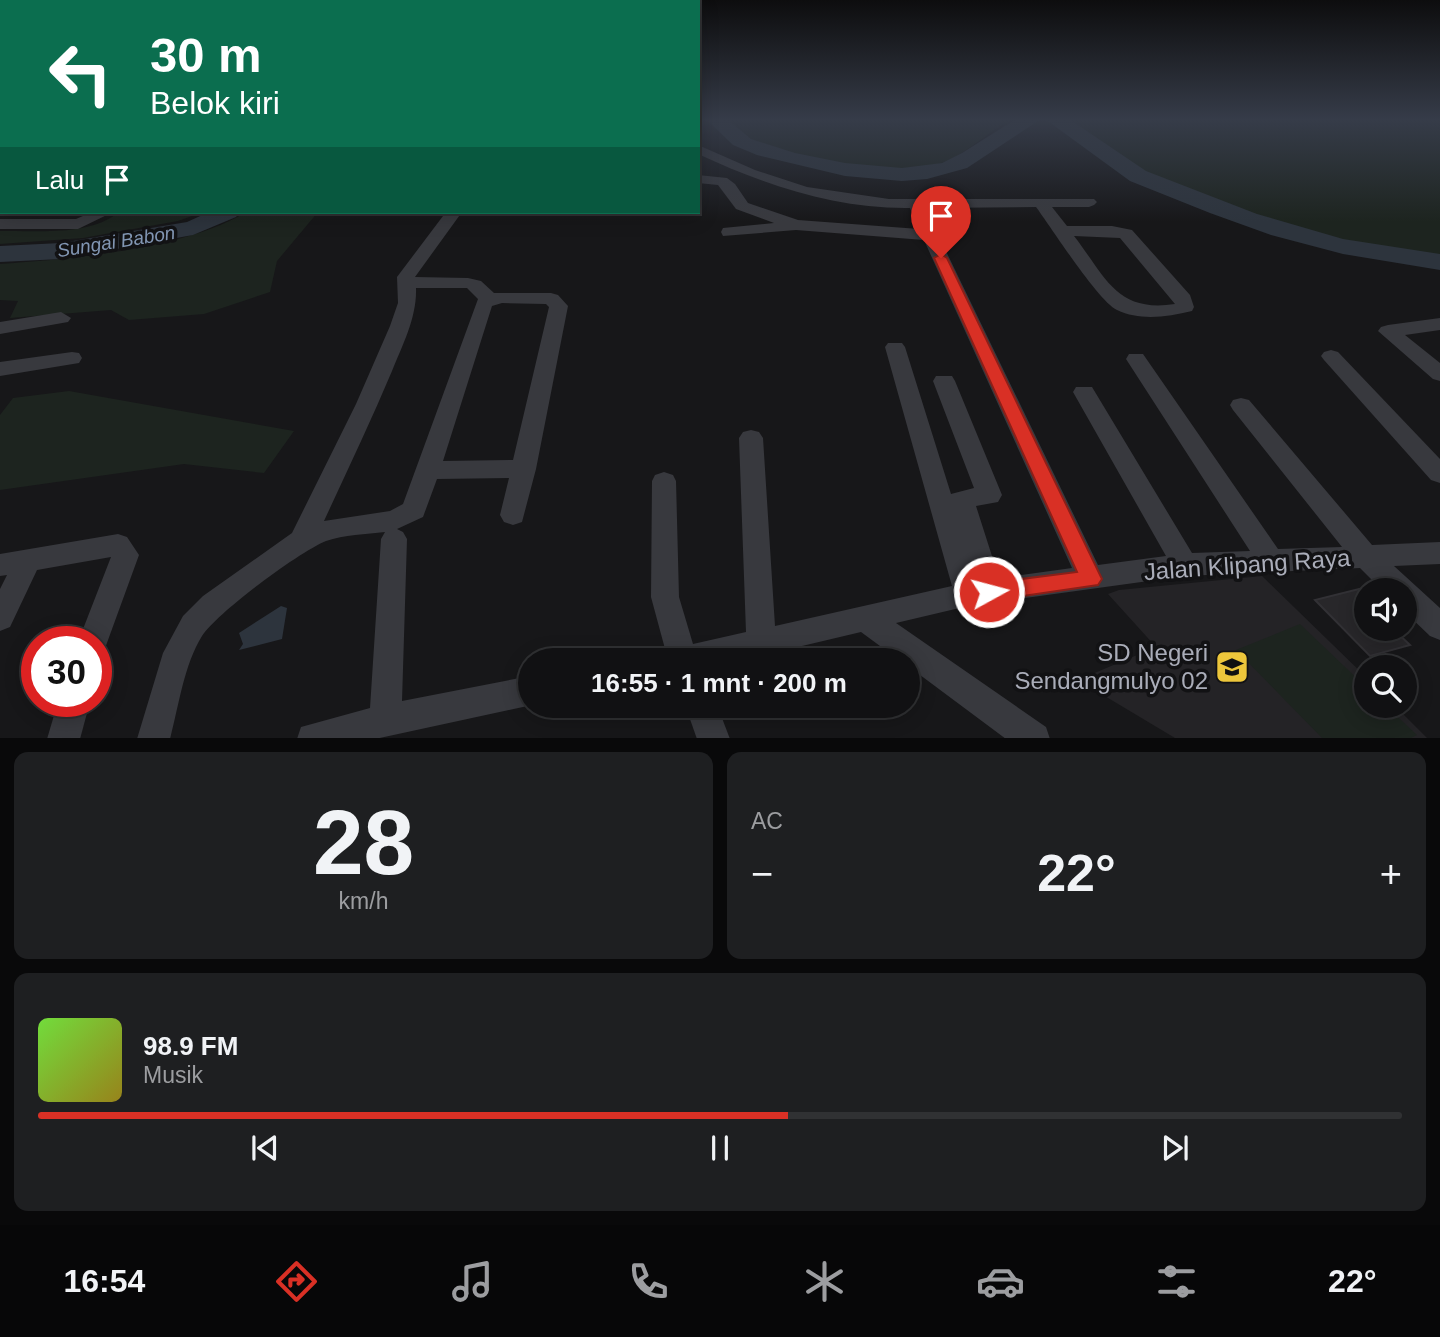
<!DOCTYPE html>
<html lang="id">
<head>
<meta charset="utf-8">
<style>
  :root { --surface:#111113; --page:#1e1f21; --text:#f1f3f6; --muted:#9c9da0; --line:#303133; --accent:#d93025 }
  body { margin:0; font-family:Helvetica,sans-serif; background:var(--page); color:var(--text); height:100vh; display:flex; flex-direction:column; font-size:26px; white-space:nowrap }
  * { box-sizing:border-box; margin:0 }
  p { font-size:23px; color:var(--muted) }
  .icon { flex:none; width:38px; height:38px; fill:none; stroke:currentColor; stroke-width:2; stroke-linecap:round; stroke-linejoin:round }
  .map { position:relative; height:738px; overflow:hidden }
  .details { display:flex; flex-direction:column; gap:14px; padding:14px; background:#09090a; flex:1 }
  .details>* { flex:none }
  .hud { position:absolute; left:0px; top:0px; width:700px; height:214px; box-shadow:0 4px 18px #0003,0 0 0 2px var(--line); background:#0b6e4f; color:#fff; overflow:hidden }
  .tools { position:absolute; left:1354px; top:578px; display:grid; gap:14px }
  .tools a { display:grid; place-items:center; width:63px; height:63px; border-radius:50%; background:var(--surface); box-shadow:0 4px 18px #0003,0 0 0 2px var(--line); font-size:35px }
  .speed { position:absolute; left:21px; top:626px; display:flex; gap:14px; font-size:35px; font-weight:700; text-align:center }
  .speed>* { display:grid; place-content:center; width:91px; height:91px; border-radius:50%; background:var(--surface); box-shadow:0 4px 18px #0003,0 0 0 2px var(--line); line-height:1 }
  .speed .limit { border:10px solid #d22; background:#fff; color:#111 }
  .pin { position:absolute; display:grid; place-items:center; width:60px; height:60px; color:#fff; margin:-72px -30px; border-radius:50% 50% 50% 0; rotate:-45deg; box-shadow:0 0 7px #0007 }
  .pin .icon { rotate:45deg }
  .me { position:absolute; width:77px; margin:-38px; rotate:83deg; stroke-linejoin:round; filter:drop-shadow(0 0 5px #0008) }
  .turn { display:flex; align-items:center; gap:24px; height:147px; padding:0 35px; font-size:32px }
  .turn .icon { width:91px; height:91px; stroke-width:2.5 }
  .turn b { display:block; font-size:49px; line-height:60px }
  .then { display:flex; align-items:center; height:66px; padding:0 35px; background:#0003; gap:14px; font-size:26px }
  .big { font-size:52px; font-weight:700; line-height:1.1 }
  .details .card { flex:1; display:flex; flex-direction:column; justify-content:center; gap:10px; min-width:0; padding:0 24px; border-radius:14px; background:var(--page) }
  .details .dial { align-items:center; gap:0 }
  .dial b { font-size:91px; line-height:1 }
  .song { display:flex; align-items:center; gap:21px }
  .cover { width:84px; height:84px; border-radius:10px; background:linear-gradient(135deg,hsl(100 70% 55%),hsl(50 70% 35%)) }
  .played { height:7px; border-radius:4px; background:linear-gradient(90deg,var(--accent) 55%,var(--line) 55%) }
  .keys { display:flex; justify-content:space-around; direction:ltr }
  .heat { display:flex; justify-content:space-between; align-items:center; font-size:38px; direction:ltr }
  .details .tiles { flex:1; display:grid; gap:14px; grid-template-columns:1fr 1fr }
  .card:last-child { grid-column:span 2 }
  .trip { position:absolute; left:518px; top:648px; width:402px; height:70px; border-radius:35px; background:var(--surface); box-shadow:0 4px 18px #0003,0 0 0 2px var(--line); font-weight:700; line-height:70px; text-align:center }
  .menu { display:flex; height:112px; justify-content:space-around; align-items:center; background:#070708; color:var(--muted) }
  .menu .icon { width:49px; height:49px }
  .menu .selected { color:var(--accent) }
  .menu b { font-size:32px; color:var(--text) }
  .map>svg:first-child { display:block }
  .built { fill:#242326 }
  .green { fill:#1d241f }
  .water { fill:#2d343d }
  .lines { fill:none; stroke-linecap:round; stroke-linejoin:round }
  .river { fill:#2d343d; fill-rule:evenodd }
  .building { fill:#28272a; stroke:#323135; stroke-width:2 }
  .minor { fill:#38393e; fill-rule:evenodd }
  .route { fill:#d93025; stroke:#8d1f18; stroke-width:2 }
  .labels { text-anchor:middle; stroke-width:7; stroke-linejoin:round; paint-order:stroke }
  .far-water-label { font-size:19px; font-style:italic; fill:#8296b3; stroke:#121214 }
  .near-street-label { font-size:24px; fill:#aaadb9; stroke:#121214 }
  .near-poi-label { font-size:24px; fill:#aaadb9; stroke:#121214; text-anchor:end }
</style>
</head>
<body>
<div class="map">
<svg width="1440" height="739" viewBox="0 0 1440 739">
  <rect width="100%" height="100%" fill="#171719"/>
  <polygon class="built" points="1262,576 1367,678 1367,705 1394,705 1427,738 1175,738 1078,680 1156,647 1108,594 1119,590"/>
  <g class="green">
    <path d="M726 119H1015C988 129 969 154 941 163 897 179 793 161 751 140 742 135 734 126 726 119Z"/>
    <path d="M1065 119H1440V256C1357 249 1275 226 1198 195 1181 187 1161 182 1144 172 1116 157 1094 134 1065 119Z"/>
    <path d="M119 212H203L178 221 83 238 0 244V231C38 230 88 237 119 212Z"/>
    <path d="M246 212H318L277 261 270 292 204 314 129 320 111 310 10 318 18 301 0 300V264C71 259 186 249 246 212Z"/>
    <polygon points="69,391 294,431 264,473 184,464 0,490 0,415 13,398"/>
    <polygon points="1300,624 1367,688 1367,705 1385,705 1417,735 1409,739 1322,738 1236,650"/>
  </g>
  <polygon class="water" points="281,606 287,608 282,639 239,650 243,644 239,633"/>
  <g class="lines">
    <g class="river">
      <polygon points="706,119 727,119 751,139 795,153 845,163 902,168 942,163 962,153 1016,119 1041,119 967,168 927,179 902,181 845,176 757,155 733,145"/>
      <polygon points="1045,119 1069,119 1146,171 1257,214 1343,239 1440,254 1440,270 1343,254 1271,235 1210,213 1130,181"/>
      <polygon points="209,212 240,212 236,217 193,235 61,259 0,262 0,246 61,243 187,222"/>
    </g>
  </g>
  <polygon class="building" points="1367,587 1367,628 1392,628 1410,645 1370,656 1315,600"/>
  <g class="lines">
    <g class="minor">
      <polygon points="2,124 2,133 0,133 0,125"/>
      <path d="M698 145 755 170 807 187 889 199H1094L1097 202 1094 205 1089 207H1052L1067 226H1112L1132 230 1190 295 1194 307 1192 311C1167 317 1140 321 1117 310 1098 301 1051 227 1036 207L925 208 1098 565 1166 556 1073 392 1076 387H1092L1192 553 1250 551 1126 359 1129 354H1143L1278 549 1342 547 1233 410 1230 405 1233 400 1241 398 1249 400 1372 545 1440 542V564L1394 566 1440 608V640L1430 636 1405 612V590H1382L1360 568 1185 576 968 606 896 623 1046 727 1050 739H1006L908 666V660H899L861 632 743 660H668L651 597 652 481 655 475 664 472 673 475 676 481 679 597 693 644 746 632 739 438 743 432 751 430 759 432 763 438 775 626 952 586 885 347 888 343H902L905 347 951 494 974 488 933 381 936 376H952L955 381 1002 495 998 502 976 506 999 578 1072 568 924 240 796 230 723 236 721 232 723 228 774 223 736 209 718 185 698 183V175L727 178 735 184 748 203 798 220 919 229 910 208C835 209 765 185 698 154ZM1074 236 1120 238 1175 304C1116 313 1106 277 1074 236Z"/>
      <polygon points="0,161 2,161 0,170"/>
      <polygon points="2,202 2,212 4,212 0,213"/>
      <polygon points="92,212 113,212 78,229 0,229 0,219 76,219"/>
      <path d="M446 212H462L415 277 468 278 481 281 494 293H551L558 295 568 306 536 469 522 522 513 525 504 522 500 515 509 478 437 479 423 517 397 529 403 532 407 539 402 701 530 676 532 705 375 739H297L301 727 370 708 381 539 385 532C366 534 344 535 326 541 299 552 218 612 202 636 184 665 179 705 170 739H137L163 653 183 616 203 596 292 533 356 404 390 326 398 303 397 277ZM416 288H467L478 299 403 504 390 511 324 521C347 471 371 421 392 371 403 344 417 317 416 288ZM502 303 546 304 549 307 513 460 443 461 492 306Z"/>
      <polygon points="61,312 71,318 68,322 0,334 0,322"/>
      <polygon points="1440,318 1440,330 1405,335 1440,363 1440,381 1433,379 1378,331 1381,327 1388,325"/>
      <polygon points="1331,350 1338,352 1440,459 1440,483 1431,480 1324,360 1321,356 1324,352"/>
      <polygon points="72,352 79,353 82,358 79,363 0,376 0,362"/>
      <polygon points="118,534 127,537 139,555 104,651 96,654 96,642 78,642 111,557 37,570 10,627 0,631 0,589 7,575 0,576 0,554"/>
      <polygon points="58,702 90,702 80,739 47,739"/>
      <polygon points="685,705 717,705 730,739 697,739"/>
    </g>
  </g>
  <linearGradient id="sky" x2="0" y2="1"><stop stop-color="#0d0d0e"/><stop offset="0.54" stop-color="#363c49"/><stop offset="1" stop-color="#363c49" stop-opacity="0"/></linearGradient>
  <rect width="1440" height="222" fill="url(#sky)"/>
  <polygon class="route" points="941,254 947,258 1102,579 1098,585 989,601 982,598 978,592 982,586 989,583 1077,572 934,258"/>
  <defs>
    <symbol id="school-square" viewBox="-11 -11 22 22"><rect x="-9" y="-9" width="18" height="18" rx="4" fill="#edc63b" stroke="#121214"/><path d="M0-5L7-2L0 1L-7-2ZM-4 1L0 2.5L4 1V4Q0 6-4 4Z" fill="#111"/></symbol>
  </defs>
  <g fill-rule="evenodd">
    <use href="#school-square" x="1213" y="648" width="38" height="38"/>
  </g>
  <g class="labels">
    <g class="far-water-label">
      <text transform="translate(116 241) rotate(-9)" y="7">Sungai Babon</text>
    </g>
    <g class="near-street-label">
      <text transform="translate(1247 565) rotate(-4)" y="8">Jalan Klipang Raya</text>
    </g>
    <g class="near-poi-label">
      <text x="1208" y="661">SD Negeri<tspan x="1208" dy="28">Sendangmulyo 02</tspan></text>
    </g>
  </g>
</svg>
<div class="tools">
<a><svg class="icon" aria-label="sound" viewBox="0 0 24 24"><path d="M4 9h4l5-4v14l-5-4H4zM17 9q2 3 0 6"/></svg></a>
<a><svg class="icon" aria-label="search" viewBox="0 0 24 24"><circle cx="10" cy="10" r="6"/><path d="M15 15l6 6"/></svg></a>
</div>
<div class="speed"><div class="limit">30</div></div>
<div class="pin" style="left:941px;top:258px;background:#d93025"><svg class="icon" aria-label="arrive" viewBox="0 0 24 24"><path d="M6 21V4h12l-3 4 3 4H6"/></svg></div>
<svg class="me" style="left:989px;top:592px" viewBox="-20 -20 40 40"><circle r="17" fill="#d93025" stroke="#fff" stroke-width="3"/><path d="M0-11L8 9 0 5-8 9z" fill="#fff"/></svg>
<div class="trip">16:55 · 1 mnt · 200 m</div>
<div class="hud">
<div class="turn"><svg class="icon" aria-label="left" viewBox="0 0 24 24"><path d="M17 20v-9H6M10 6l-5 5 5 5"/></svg><div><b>30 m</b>Belok kiri</div></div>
<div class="then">Lalu<svg class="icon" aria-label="arrive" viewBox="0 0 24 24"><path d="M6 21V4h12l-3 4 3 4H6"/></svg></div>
</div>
</div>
<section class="details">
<div class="tiles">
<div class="card dial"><b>28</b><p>km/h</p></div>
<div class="card"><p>AC</p>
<div class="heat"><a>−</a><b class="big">22°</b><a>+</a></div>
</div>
<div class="card">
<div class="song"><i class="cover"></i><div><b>98.9 FM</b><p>Musik</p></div></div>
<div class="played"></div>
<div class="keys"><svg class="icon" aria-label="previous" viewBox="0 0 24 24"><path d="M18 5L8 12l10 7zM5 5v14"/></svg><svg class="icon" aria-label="pause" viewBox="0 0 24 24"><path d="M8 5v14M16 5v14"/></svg><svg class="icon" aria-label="next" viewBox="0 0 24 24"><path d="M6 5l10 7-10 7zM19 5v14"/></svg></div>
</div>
</div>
</section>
<nav class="menu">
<b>16:54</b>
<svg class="icon selected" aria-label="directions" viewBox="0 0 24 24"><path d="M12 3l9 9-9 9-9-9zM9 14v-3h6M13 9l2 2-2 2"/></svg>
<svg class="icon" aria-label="music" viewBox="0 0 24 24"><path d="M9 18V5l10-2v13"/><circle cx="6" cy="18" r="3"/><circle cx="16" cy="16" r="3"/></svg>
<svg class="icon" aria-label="phone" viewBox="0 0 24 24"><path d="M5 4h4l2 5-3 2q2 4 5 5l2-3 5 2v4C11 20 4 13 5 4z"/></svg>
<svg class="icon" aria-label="climate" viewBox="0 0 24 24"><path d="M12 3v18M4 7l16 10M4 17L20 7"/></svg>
<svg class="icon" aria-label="car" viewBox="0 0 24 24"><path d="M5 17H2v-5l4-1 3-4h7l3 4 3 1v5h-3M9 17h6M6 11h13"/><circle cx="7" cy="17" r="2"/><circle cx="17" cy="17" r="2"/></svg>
<svg class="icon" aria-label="filters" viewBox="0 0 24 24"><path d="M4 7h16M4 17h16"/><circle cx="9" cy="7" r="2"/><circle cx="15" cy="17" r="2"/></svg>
<b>22°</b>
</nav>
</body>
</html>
